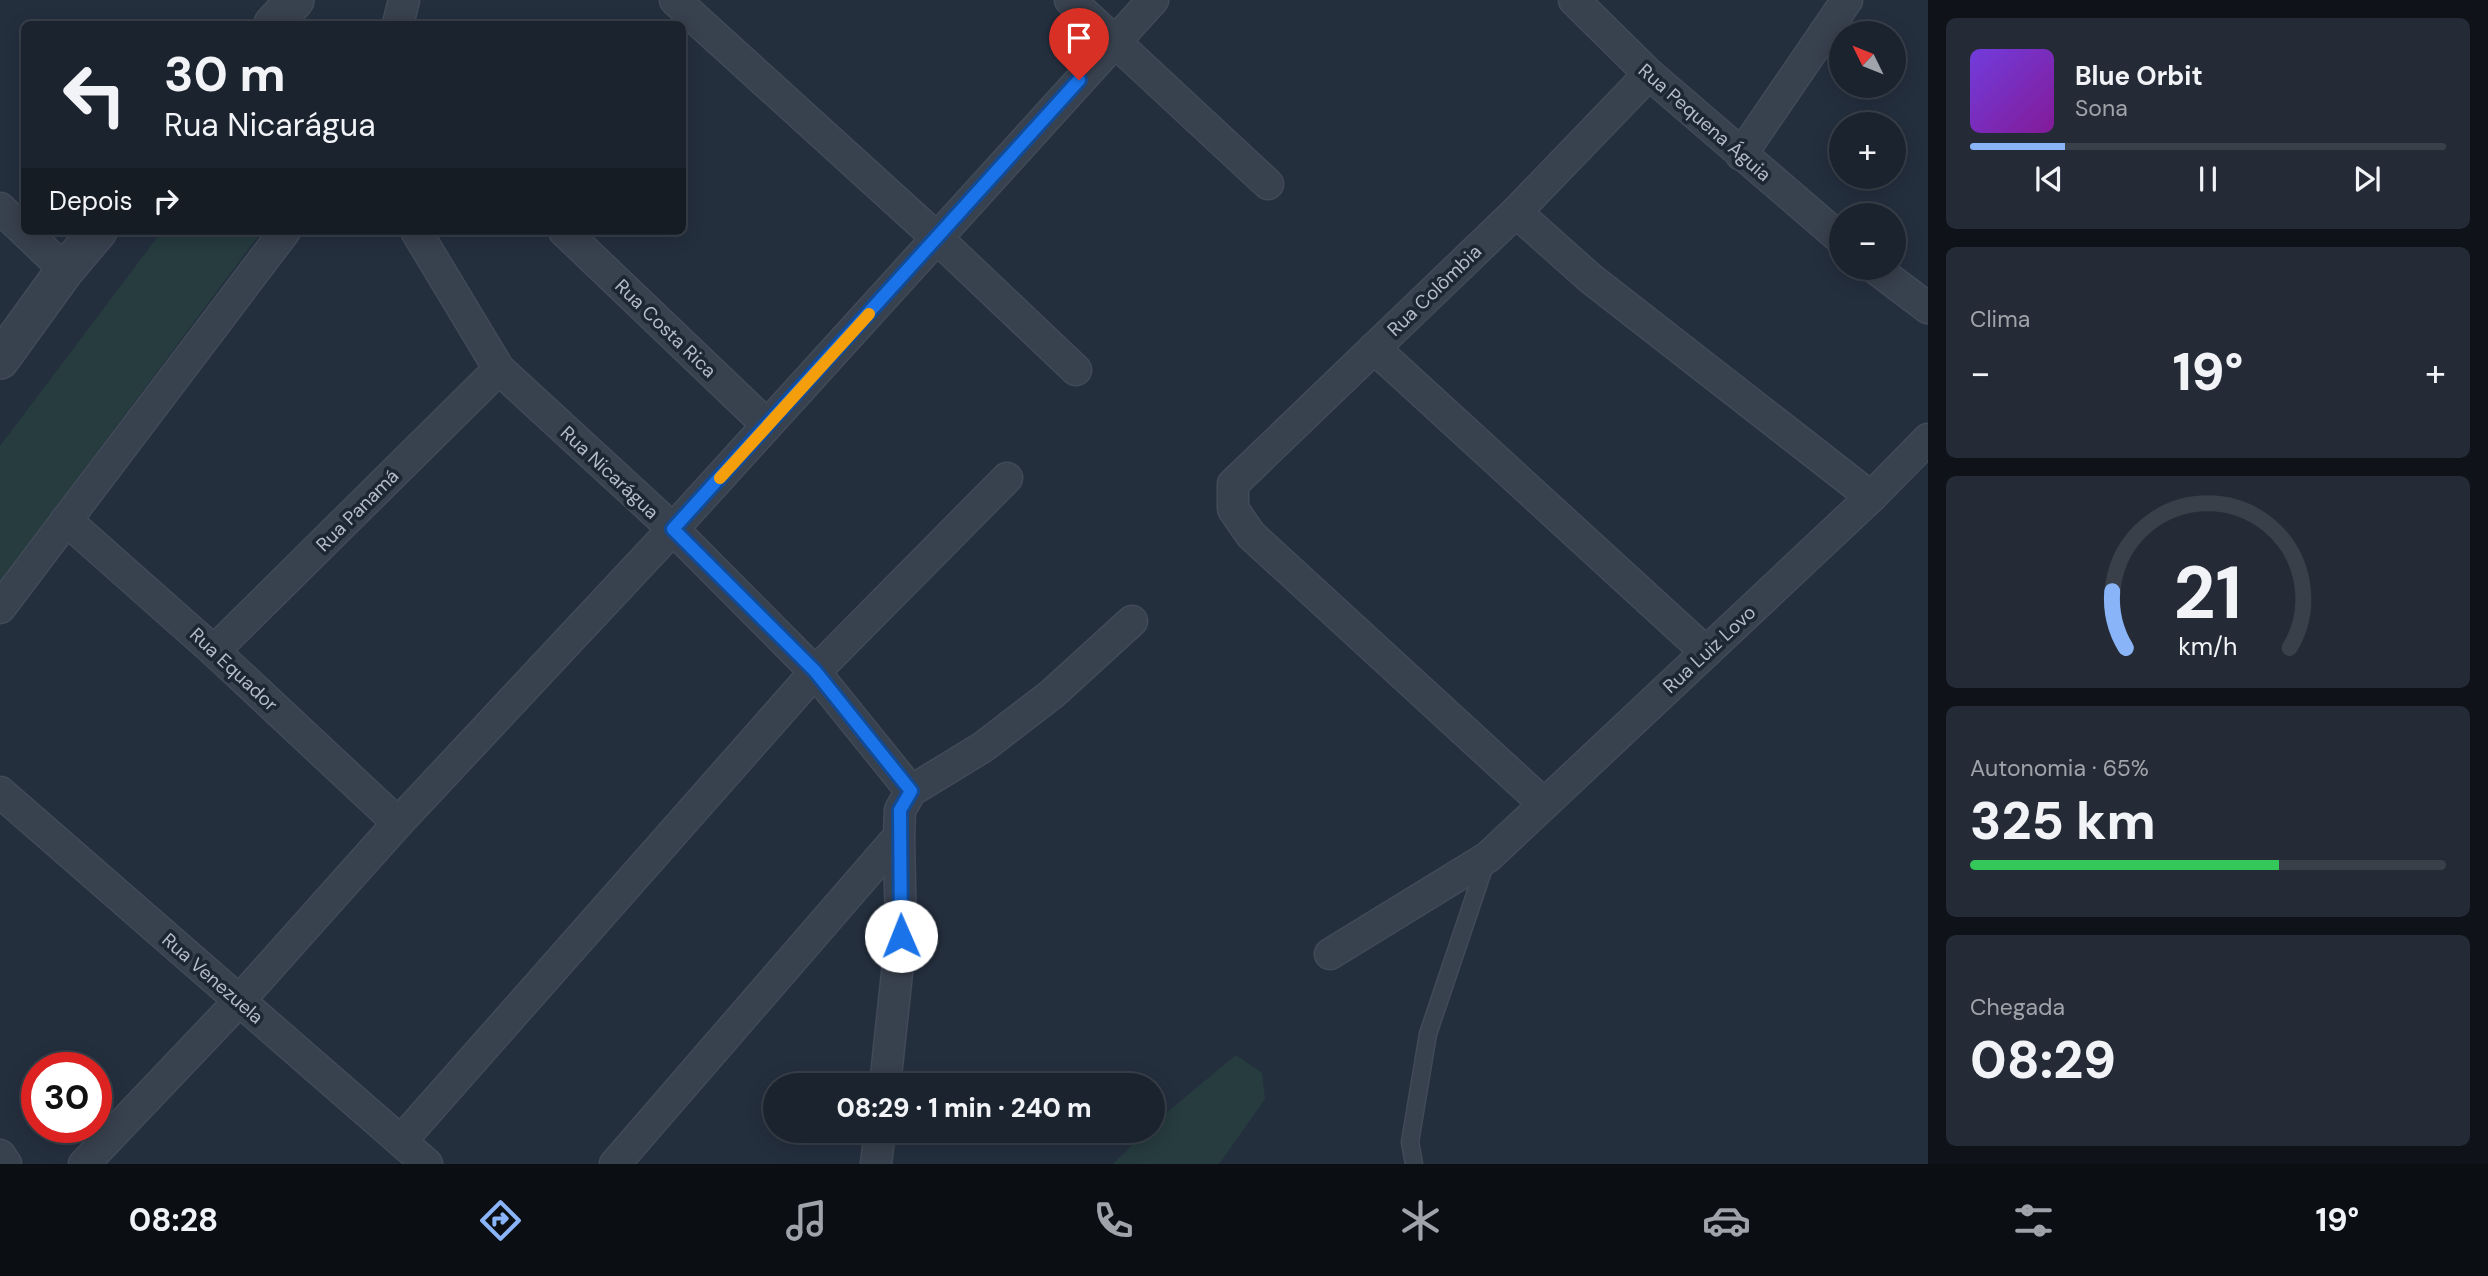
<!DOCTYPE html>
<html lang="pt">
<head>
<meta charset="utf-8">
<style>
  :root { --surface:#1b232e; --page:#242b36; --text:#f1f3f6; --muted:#a0a4aa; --line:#39404a; --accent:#8ab4f8 }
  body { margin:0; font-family:"DM Sans",sans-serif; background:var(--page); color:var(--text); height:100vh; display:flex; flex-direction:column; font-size:26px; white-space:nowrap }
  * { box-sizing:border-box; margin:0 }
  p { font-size:23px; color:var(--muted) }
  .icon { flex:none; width:38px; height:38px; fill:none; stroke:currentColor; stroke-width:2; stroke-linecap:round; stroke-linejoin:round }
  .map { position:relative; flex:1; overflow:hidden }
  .sheet { display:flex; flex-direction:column; gap:18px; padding:18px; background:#0f1319; width:560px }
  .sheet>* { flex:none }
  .hud { position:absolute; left:21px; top:21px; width:665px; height:214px; border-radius:10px; box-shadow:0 4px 18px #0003,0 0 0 2px var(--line); background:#1b232e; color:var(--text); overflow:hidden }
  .needle { width:46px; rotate:313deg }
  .tools { position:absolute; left:1829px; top:21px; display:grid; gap:14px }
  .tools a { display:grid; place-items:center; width:77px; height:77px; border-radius:50%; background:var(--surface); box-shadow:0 4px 18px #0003,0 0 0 2px var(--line); font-size:35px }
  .speed { position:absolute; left:21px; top:1052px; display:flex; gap:14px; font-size:35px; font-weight:700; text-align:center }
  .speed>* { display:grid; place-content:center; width:91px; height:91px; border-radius:50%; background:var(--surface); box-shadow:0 4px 18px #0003,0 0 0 2px var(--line); line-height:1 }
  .speed .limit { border:10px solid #d22; background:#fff; color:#111 }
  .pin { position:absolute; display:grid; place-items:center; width:60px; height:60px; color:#fff; margin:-72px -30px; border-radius:50% 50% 50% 0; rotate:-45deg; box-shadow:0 0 7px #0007 }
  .pin .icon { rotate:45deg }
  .me { position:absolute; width:77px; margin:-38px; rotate:359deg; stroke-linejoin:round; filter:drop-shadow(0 0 5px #0008) }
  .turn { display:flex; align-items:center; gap:24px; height:147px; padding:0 28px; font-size:32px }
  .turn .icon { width:91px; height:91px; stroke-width:2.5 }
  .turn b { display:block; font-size:49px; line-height:60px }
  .then { display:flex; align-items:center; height:66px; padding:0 28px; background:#0003; gap:14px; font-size:26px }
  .big { font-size:52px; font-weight:800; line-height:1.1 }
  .sheet .tile { flex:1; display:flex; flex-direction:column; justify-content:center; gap:10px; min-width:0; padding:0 24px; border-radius:10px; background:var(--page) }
  .sheet .dial { align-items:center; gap:0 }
  .dial svg { height:182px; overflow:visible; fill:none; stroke:var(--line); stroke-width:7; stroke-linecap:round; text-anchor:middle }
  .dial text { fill:var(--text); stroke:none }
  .song { display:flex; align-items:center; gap:21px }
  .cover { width:84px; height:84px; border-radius:10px; background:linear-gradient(135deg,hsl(260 70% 55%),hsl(290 70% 35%)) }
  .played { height:7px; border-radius:4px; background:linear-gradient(90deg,var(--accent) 20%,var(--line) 20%) }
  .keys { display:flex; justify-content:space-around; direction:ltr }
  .heat { display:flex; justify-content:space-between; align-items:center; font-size:38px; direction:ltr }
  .charge { height:10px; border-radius:5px; background:linear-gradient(90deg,#34c759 65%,var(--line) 0) }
  .trip { position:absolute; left:763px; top:1073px; width:402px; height:70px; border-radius:35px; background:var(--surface); box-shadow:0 4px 18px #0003,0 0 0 2px var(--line); font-weight:800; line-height:70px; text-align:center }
  .dock { display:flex; height:112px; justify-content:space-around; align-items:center; background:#0b0e12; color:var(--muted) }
  .dock .icon { width:49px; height:49px }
  .dock .selected { color:var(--accent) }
  .dock b { font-size:32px; color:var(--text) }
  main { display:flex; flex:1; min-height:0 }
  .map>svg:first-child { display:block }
  .green { fill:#263c3f }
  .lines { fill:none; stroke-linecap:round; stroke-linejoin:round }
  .service-casing { stroke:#414a57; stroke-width:19 }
  .minor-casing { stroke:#414a57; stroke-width:33 }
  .tertiary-casing { stroke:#414a57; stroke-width:40 }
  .service { stroke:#38414e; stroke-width:16 }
  .minor { stroke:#38414e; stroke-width:30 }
  .tertiary { stroke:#38414e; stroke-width:37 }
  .route-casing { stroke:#114b97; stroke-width:18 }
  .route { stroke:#1a73e8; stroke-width:12 }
  .slow { stroke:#f59e0b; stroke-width:12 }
  .labels { text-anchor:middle; stroke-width:7; stroke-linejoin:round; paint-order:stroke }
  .street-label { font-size:19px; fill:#b4bcc9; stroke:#1d2633 }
</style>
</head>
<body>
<main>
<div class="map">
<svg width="1928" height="1164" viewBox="0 0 1928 1164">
  <rect width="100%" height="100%" fill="#242f3e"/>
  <g class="green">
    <polygon points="162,231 262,231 0,582 0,446"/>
    <polygon points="1236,1055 1262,1073 1265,1099 1219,1164 1113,1164 1146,1131 1153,1130 1153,1124"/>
  </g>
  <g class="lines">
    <defs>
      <polyline id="service" points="1414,1164 1410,1142 1428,1034 1487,859"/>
      <g id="minor">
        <polyline points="675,0 938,239 1076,370"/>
        <polyline points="1070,0 1268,184"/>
        <polyline points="1574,0 1649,74 1841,239"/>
        <polyline points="398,24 404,0"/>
        <polyline points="1741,155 1847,0"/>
        <polyline points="0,208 65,270"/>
        <polyline points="1516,212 1590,278 1871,497"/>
        <polyline points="416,231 499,369 673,529 815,672 911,791"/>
        <polyline points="564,231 767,425"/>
        <polyline points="1875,268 1928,308"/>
        <polyline points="1374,348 1706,652"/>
        <polyline points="66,520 214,651 398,823"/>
        <polyline points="0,608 285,231"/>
        <polyline points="214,651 499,369"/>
        <polyline points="0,792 427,1164"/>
        <polyline points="1544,804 1251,535 1233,509 1233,484 1516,212 1649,74"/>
        <polyline points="1330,954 1488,857 1871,497 1928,439"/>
        <polyline points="885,1085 901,936 899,836"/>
        <polyline points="402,1140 815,672 1007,478"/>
        <polyline points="0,1155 6,1164"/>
        <polyline points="84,1164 239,1001 398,823 673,529 1153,0"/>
        <polyline points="615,1164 899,836 900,810 911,791 983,747 1052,694 1132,621"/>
        <polyline points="876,1164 880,1130"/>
      </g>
      <g id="tertiary">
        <polyline points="273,24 295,0"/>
        <polyline points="0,360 65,270 98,231"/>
      </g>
    </defs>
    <use href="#service" class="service-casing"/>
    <use href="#minor" class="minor-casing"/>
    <use href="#tertiary" class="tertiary-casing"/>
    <use href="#service" class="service"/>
    <use href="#minor" class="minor"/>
    <use href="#tertiary" class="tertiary"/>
  </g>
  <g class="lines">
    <defs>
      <polyline id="route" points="901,936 900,810 911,791 815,671 673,529 1079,80"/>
    </defs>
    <use href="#route" class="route-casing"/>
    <use href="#route" class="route"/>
    <polyline class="slow" points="720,478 869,314"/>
  </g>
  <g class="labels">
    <g class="street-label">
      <text transform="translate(1705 122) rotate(41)" y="7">Rua Pequena Águia</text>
      <text transform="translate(1434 290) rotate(-44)" y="7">Rua Colômbia</text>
      <text transform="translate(666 328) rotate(44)" y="7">Rua Costa Rica</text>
      <text transform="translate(610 472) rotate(43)" y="7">Rua Nicarágua</text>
      <text transform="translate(357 510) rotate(-45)" y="7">Rua Panamá</text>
      <text transform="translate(1709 649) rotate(-43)" y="7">Rua Luiz Lovo</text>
      <text transform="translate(234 669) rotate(43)" y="7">Rua Equador</text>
      <text transform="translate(213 978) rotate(41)" y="7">Rua Venezuela</text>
    </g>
  </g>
</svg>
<div class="tools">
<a><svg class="needle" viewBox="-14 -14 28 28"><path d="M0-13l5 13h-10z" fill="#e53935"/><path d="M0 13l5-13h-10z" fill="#a0a4aa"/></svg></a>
<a>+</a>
<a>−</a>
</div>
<div class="speed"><div class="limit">30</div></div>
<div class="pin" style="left:1079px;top:80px;background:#d93025"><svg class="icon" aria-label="arrive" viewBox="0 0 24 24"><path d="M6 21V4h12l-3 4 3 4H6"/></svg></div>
<svg class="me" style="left:901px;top:936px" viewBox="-20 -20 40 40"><circle r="19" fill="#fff"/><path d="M0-13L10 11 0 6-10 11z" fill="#1a73e8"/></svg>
<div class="trip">08:29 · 1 min · 240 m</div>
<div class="hud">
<div class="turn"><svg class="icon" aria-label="left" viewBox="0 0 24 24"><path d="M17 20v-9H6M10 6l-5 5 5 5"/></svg><div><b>30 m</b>Rua Nicarágua</div></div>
<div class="then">Depois<svg class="icon" aria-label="right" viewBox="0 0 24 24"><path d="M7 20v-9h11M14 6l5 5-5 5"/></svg></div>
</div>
</div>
<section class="sheet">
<div class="tile">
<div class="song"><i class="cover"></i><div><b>Blue Orbit</b><p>Sona</p></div></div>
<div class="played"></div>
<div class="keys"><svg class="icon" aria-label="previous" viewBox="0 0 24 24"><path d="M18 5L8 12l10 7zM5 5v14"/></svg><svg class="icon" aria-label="pause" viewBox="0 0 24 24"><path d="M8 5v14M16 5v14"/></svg><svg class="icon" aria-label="next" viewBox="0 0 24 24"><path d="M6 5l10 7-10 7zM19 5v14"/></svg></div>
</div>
<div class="tile"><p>Clima</p>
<div class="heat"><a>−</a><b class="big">19°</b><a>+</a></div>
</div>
<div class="tile dial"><svg viewBox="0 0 100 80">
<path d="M14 69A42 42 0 1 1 86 69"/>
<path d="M14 69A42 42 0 0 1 8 44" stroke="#8ab4f8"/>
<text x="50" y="56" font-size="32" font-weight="700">21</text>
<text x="50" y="72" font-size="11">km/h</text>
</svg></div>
<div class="tile"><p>Autonomia · 65%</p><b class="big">325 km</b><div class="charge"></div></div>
<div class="tile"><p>Chegada</p><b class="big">08:29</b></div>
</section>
</main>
<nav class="dock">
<b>08:28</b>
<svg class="icon selected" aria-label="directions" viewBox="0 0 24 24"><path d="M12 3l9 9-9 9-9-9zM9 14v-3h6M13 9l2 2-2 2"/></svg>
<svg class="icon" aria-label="music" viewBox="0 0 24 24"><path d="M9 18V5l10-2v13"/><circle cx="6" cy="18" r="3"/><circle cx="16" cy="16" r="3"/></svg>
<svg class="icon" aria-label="phone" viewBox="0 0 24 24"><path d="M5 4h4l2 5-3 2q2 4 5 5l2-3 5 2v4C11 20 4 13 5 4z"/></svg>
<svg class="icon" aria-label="climate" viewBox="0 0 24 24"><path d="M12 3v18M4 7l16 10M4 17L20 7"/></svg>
<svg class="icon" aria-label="car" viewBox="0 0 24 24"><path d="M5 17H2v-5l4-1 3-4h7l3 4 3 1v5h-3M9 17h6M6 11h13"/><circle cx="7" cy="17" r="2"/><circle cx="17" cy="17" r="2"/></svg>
<svg class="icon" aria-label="filters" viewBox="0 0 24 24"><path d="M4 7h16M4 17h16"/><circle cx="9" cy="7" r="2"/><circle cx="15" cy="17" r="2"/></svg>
<b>19°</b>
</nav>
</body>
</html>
